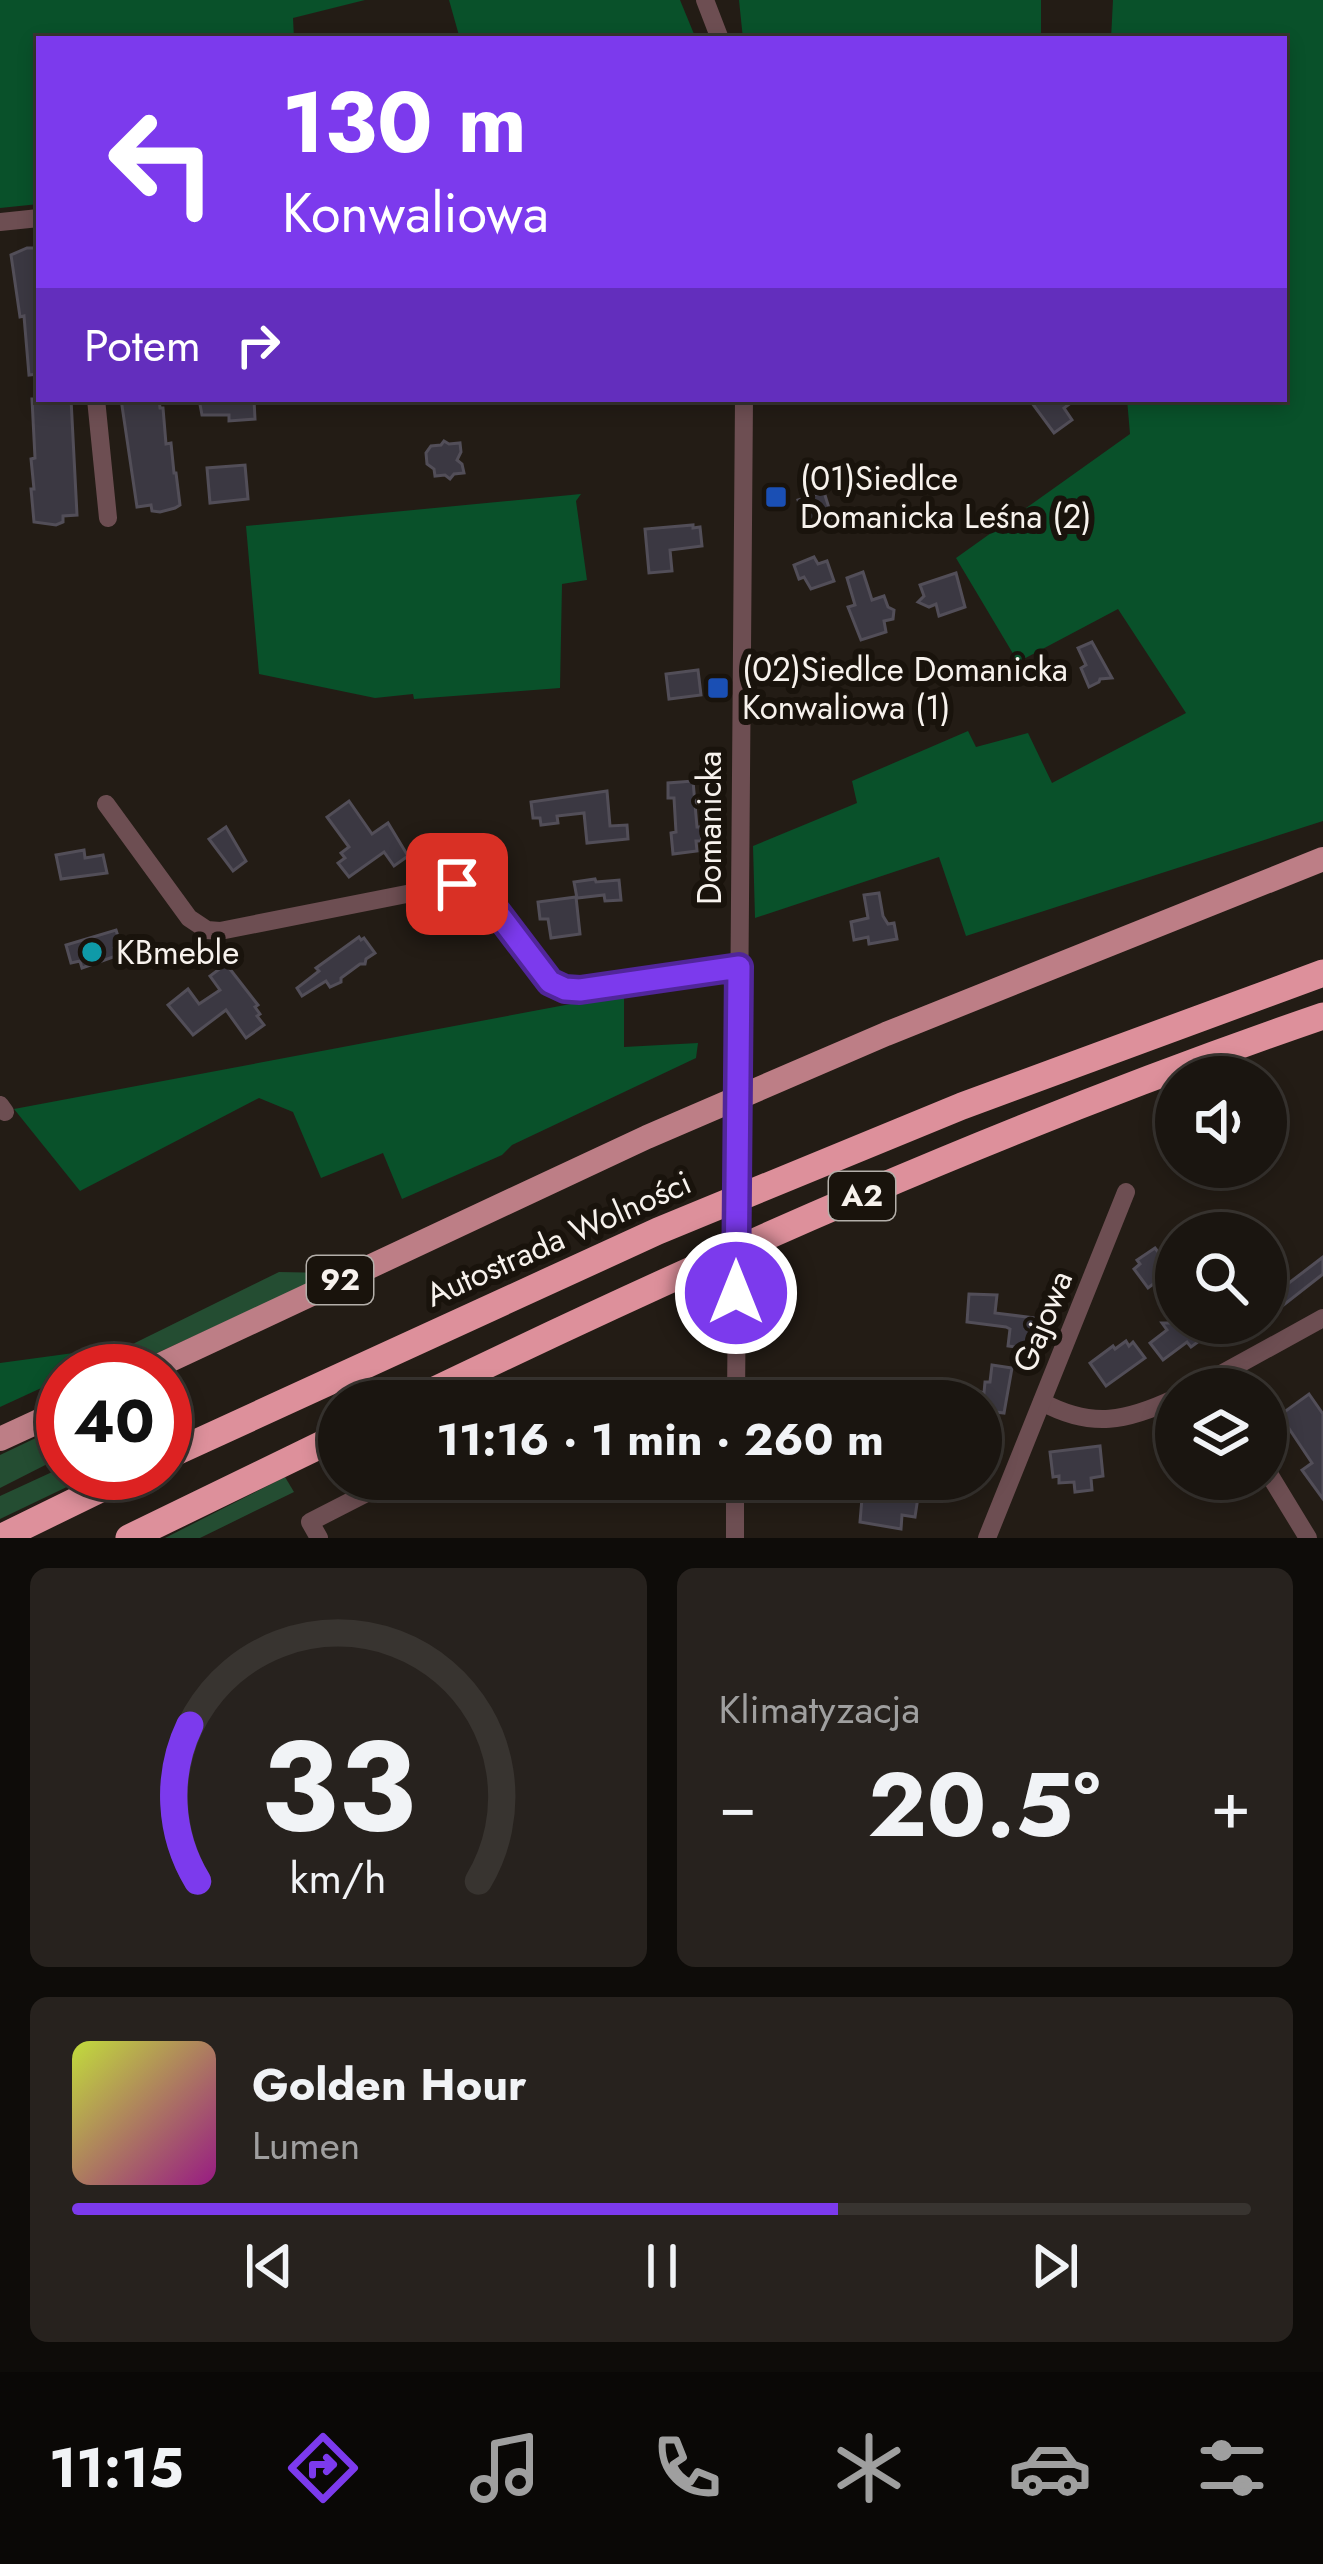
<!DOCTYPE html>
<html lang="pl">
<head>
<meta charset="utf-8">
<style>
  :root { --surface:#1a1510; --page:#27221e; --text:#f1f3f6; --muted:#9f9f9f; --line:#383430; --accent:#7c3aed }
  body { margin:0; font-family:Jost,sans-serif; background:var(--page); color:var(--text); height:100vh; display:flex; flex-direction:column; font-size:45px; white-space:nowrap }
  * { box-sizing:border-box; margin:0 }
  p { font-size:39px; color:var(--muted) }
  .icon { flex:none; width:66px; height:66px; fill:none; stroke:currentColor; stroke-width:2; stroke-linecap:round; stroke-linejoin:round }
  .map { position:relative; height:1538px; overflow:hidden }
  .drawer { display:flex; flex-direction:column; gap:30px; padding:30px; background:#0e0c09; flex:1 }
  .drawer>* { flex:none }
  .top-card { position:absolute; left:36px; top:36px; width:1251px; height:366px; border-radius:0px; box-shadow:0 6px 18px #0003,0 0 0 3px var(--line); background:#7c3aed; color:#fff; overflow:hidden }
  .controls { position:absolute; left:1155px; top:1056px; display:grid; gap:24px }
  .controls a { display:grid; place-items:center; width:132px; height:132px; border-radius:50%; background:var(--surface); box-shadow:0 6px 18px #0003,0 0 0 3px var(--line); font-size:60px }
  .speed { position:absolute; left:36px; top:1344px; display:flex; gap:24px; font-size:60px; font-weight:700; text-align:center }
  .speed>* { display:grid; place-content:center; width:156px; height:156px; border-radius:50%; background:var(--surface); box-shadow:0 6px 18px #0003,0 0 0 3px var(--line); line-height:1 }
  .speed .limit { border:18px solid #d22; background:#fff; color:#111 }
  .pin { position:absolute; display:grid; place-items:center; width:102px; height:102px; color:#fff; margin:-51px; border-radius:24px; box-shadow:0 6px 18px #0006 }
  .me { position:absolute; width:132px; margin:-66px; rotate:0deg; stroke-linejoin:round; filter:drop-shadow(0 0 9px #0008) }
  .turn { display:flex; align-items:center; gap:42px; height:252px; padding:0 48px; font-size:54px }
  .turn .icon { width:156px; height:156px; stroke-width:2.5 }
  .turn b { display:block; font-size:84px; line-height:102px }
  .then { display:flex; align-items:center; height:114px; padding:0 48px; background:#0003; gap:24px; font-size:45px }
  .big { font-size:90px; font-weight:700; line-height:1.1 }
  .drawer .card { flex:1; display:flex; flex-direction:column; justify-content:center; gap:18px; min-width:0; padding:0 42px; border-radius:18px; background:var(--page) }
  .drawer .dial { align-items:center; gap:0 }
  .dial svg { height:312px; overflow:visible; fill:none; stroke:var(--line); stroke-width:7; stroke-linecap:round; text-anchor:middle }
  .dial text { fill:var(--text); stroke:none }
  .song { display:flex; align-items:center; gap:36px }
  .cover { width:144px; height:144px; border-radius:18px; background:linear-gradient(135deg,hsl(70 70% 55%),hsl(310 70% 35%)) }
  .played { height:12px; border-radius:6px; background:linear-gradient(90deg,var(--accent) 65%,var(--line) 65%) }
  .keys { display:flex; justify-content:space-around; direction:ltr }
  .heat { display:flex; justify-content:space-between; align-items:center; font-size:66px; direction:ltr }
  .drawer .tiles { flex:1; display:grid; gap:30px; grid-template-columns:1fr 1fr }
  .card:last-child { grid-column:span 2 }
  .trip { position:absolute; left:318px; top:1380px; width:684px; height:120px; border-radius:60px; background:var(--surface); box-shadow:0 6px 18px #0003,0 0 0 3px var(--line); font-weight:700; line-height:120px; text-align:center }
  .tab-bar { display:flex; height:192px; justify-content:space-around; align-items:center; background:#0a0806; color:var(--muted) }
  .tab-bar .icon { width:84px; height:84px }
  .tab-bar .on { color:var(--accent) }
  .tab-bar b { font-size:54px; color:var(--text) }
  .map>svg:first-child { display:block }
  .green { fill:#244d32 }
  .forest { fill:#09512a }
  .building { fill:#3b3842; stroke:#524e58; stroke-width:3 }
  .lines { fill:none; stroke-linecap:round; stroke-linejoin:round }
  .minor { stroke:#6d4e52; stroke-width:18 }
  .major { stroke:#bd7e86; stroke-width:24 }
  .highway { stroke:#dd909b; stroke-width:27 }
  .route-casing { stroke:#51269a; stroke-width:30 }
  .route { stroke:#7c3aed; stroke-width:21 }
  .transit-dot { fill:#1a4fb4; stroke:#19130c; stroke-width:4.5 }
  .culture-dot { fill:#0f9aa8; stroke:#19130c; stroke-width:4.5 }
  .labels { text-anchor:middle; stroke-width:12; stroke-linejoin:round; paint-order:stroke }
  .shield { fill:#19130c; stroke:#b4afaa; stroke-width:3 }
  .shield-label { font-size:30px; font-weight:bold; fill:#f7f2ed }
  .poi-label { font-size:33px; fill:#f7f2ed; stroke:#19130c; text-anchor:start }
  .street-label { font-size:33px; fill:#f7f2ed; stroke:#19130c }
</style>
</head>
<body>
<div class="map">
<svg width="1323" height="1538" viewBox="0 0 1323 1538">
  <rect width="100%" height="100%" fill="#231c15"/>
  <g class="green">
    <polygon points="279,1272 331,1273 118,1371 78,1371"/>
    <polygon points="63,1425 63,1456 0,1488 0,1455"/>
    <polygon points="63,1467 63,1473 96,1473 0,1519 0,1496"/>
    <polygon points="285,1477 294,1492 200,1538 165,1538"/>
  </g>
  <g class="forest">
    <polygon points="0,0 365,0 293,18 294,39 39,39 39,204 0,208"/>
    <polygon points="449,0 680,0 696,39 460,39"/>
    <polygon points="739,0 1041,0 1041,39 743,39"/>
    <polygon points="1113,0 1323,0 1323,821 966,936 939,857 755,918 753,846 857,803 852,781 968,731 976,747 1028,733 1052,783 1186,713 1118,609 1018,662 956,558 1130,434 1127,399 1284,399 1284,39 1111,39"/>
    <polygon points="581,494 576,501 587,580 562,584 560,688 414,699 413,694 375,698 259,674 246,526"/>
    <polygon points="624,994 624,1047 698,1043 696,1058 512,1145 502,1155 402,1199 383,1153 321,1178 293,1112 259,1098 80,1191 14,1109"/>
    <polygon points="81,1352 79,1371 63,1371 63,1378 0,1407 0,1363"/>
  </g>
  <g class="building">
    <polygon points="27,248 39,248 39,374 29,375 24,316 20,317 11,255"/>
    <polygon points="32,399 71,399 77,515 63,516 63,522 56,525 34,522 31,489 34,489 31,459 35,458"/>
    <polygon points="121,399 159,399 160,408 163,408 166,444 171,443 174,473 176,473 180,505 175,508 160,512 152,511 151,505 137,507"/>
    <polygon points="199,399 254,400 255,419 229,421 229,415 202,415"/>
    <polygon points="1029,399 1076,399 1064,408 1072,420 1054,433"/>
    <polygon points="444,441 449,444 460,443 461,452 457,460 462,464 464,473 454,474 450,479 445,475 435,476 434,469 427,464 426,453 431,446 441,445"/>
    <polygon points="245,465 248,499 210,503 207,468"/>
    <polygon points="824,492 834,524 808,532 798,500"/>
    <polygon points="693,525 693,528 700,527 702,546 670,550 672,571 649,573 645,529"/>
    <polygon points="814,557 818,564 827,561 834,581 811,589 804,577 799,579 794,565"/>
    <polygon points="863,572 872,600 884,596 888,607 894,610 893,619 884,621 886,632 861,640 848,607 855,605 847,578"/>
    <polygon points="956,573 965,607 939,616 936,604 929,607 918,602 924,596 920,585"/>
    <polygon points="1092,642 1112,678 1100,679 1099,682 1089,687 1081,668 1086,665 1078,648"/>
    <polygon points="698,670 701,695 669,699 666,674"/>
    <polygon points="693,781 697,827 700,827 702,841 696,841 697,851 673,854 671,833 676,832 674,798 668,798 668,783"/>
    <polygon points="607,791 610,826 627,825 628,839 587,843 584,813 557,816 558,823 541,825 540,818 533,818 531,802"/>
    <polygon points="349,801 372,834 388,823 408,856 394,866 384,852 349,877 338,863 345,858 341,853 349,847 327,817"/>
    <polygon points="226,827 246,861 233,871 209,839"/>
    <polygon points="84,850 85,858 103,855 107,873 61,879 56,855"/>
    <polygon points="595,879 596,882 619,880 621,900 605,901 604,895 577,898 574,882"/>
    <polygon points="879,893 883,916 888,924 894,923 897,939 869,944 868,937 854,940 851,922 868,918 864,895"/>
    <polygon points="576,897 580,934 551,938 548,919 540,919 538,902"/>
    <polygon points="116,930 121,946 114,948 116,956 82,968 80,961 71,963 66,945"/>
    <polygon points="359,937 361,940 364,938 375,953 366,959 365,964 360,964 341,978 341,982 330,987 326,981 302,996 297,988 319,971 316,968"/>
    <polygon points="226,964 258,1005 255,1007 260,1014 257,1016 264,1025 246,1038 226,1010 193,1035 168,1005 188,989 199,1004 220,990 210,976"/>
    <polygon points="1155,1248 1172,1270 1148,1288 1134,1269 1140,1264 1137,1260"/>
    <polygon points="1266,1253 1289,1283 1323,1257 1323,1274 1276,1311 1266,1298"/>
    <polygon points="969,1294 997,1295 995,1313 1035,1318 1031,1349 1008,1346 1010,1329 1006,1327 967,1322"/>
    <polygon points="1162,1323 1224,1323 1191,1347 1187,1342 1163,1360 1150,1343 1167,1330"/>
    <polygon points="1126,1341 1129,1346 1133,1342 1145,1358 1106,1386 1090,1363 1113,1346 1115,1349"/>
    <polygon points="992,1365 1012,1368 1004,1413 995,1412 992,1439 996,1440 994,1458 981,1459 981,1392 984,1393 985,1382 990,1382"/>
    <polygon points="1309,1394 1323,1414 1323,1499 1302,1470 1312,1463 1280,1415"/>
    <polygon points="1100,1446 1103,1476 1091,1478 1092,1490 1075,1492 1074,1482 1059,1483 1059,1476 1053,1477 1050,1452"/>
    <polygon points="821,1479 883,1483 882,1494 918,1497 915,1517 902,1515 901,1529 860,1522 862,1498 809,1496"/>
  </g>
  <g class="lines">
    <g class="minor">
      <polyline points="705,0 720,39"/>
      <polyline points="0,222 39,218"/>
      <polyline points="96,399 108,518"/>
      <polyline points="106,804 189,918 207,930 220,931 457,884 466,885 483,894 550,982 565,989 580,990 739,967"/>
      <polyline points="0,1105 5,1112"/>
      <polyline points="1194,1389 1323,1318"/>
      <polyline points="736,1401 744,399"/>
      <path d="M1042 1402C1092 1429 1127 1421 1176 1398"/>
      <polyline points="1266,1469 1308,1538"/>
      <polyline points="319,1538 310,1522 394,1479"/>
      <polyline points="735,1538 735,1479"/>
      <polyline points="987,1538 1126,1192"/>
    </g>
    <g class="major">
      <polyline points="147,1371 647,1137 886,1034 1323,859"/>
      <polyline points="0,1439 63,1410"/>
    </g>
    <g class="highway">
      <path d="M412 1401C708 1258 1011 1123 1323 1016"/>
      <polyline points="165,1457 658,1231 962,1106 1323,973"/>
      <polyline points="0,1538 133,1473"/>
      <polyline points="129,1538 339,1436"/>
    </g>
  </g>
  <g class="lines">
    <defs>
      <polyline id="route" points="457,884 476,889 483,894 550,982 565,989 580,990 739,967 736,1293"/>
    </defs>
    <use href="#route" class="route-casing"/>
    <use href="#route" class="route"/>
  </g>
  <g class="transit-dot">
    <rect x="764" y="485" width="24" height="24" rx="6"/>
    <rect x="706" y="676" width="24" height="24" rx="6"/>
  </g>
  <circle class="culture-dot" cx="92" cy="952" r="12"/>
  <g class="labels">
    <g class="shield">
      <rect x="829" y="1172" width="66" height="48" rx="9"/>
      <rect x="307" y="1256" width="66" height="48" rx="9"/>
    </g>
    <g class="shield-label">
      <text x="862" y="1206">A2</text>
      <text x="340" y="1290">92</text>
    </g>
    <g class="poi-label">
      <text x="800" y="490">(01)Siedlce<tspan x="800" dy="38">Domanicka Leśna (2)</tspan></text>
      <text x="742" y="681">(02)Siedlce Domanicka<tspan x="742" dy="38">Konwaliowa (1)</tspan></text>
      <text x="116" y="964">KBmeble</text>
    </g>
    <g class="street-label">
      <text transform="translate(709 828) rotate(-90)" y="12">Domanicka</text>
      <text transform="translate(558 1238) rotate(-24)" y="12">Autostrada Wolności</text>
      <text transform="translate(1042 1321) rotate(-68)" y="12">Gajowa</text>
    </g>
  </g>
</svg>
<div class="controls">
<a><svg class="icon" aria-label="sound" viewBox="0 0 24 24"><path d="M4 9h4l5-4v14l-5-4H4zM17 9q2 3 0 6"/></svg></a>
<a><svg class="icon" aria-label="search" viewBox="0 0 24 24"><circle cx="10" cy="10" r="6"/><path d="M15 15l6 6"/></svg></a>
<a><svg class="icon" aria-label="layers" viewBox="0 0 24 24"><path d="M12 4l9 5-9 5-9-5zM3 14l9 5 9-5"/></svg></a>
</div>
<div class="speed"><div class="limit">40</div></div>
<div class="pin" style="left:457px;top:884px;background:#d93025"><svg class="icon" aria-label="arrive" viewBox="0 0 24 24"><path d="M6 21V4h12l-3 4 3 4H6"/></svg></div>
<svg class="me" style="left:736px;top:1293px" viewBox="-20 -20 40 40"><circle r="17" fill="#7c3aed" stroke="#fff" stroke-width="3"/><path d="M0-11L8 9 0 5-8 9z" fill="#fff"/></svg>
<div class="trip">11:16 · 1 min · 260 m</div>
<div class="top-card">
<div class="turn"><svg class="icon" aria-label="left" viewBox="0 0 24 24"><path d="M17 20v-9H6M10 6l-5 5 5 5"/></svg><div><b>130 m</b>Konwaliowa</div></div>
<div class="then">Potem<svg class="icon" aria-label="right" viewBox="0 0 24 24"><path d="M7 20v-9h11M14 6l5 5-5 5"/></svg></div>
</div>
</div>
<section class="drawer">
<div class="tiles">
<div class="card dial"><svg viewBox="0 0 100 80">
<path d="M14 69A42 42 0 1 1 86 69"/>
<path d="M14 69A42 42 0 0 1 12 29" stroke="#7c3aed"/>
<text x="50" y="56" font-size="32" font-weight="700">33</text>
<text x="50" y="72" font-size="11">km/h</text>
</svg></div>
<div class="card"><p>Klimatyzacja</p>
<div class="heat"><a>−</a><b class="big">20.5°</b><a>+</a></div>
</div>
<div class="card">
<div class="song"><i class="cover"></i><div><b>Golden Hour</b><p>Lumen</p></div></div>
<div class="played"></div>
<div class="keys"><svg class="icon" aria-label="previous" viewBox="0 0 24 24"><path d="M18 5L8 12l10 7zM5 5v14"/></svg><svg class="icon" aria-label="pause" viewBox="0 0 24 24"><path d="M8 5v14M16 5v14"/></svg><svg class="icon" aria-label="next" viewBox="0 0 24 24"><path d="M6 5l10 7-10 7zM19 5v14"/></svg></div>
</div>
</div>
</section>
<nav class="tab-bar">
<b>11:15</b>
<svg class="icon on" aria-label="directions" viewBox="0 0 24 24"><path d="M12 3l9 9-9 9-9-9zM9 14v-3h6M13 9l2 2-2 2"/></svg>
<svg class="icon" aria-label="music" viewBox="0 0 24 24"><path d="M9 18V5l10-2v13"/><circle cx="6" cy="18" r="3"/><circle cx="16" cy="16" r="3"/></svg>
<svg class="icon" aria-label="phone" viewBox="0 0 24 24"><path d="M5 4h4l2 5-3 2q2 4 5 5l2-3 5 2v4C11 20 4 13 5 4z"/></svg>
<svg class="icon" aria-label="climate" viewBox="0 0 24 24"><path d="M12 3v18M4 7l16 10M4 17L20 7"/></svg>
<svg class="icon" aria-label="car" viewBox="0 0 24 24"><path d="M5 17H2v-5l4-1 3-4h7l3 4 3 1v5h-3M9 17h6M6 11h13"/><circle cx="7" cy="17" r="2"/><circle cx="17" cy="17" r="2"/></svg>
<svg class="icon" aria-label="filters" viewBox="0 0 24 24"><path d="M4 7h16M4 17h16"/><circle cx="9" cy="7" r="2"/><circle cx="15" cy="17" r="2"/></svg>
</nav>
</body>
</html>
